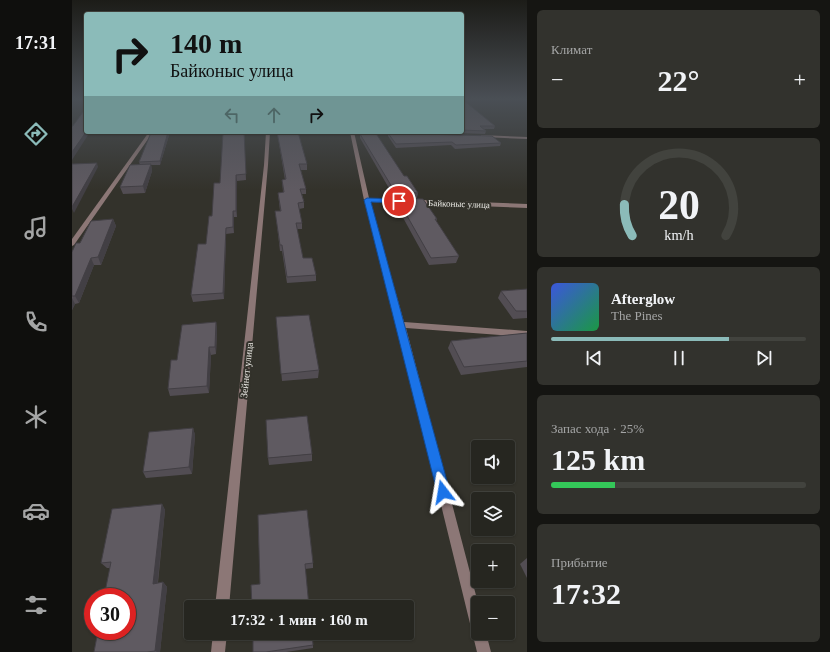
<!DOCTYPE html>
<html lang="ru">
<head>
<meta charset="utf-8">
<style>
  :root { --surface:#262620; --page:#32322d; --text:#f1f3f6; --muted:#a4a5a5; --line:#42433e; --accent:#8bbbb9 }
  body { margin:0; font-family:"Times New Roman",serif; background:var(--page); color:var(--text); height:100vh; display:flex; flex-direction:column; font-size:15px; white-space:nowrap }
  * { box-sizing:border-box; margin:0 }
  p { font-size:13px; color:var(--muted) }
  .icon { flex:none; width:22px; height:22px; fill:none; stroke:currentColor; stroke-width:2; stroke-linecap:round; stroke-linejoin:round }
  .map { position:relative; flex:1; overflow:hidden }
  .side { display:flex; flex-direction:column; gap:10px; padding:10px; background:#151512; width:303px }
  .side>* { flex:none }
  .banner { position:absolute; left:12px; top:12px; width:380px; height:122px; border-radius:4px; box-shadow:0 1px 3px #0004,0 0 0 1px var(--line); background:#8bbbb9; color:#111; overflow:hidden }
  .tools { position:absolute; left:399px; top:440px; display:grid; gap:8px }
  .tools a { display:grid; place-items:center; width:44px; height:44px; border-radius:4px; background:var(--surface); box-shadow:0 1px 3px #0004,0 0 0 1px var(--line); font-size:20px }
  .speed { position:absolute; left:12px; top:588px; display:flex; gap:8px; font-size:20px; font-weight:700; text-align:center }
  .speed>* { display:grid; place-content:center; width:52px; height:52px; border-radius:50%; background:var(--surface); box-shadow:0 1px 3px #0004,0 0 0 1px var(--line); line-height:1 }
  .speed .limit { border:6px solid #d22; background:#fff; color:#111 }
  .pin { position:absolute; display:grid; place-items:center; width:34px; height:34px; color:#fff; margin:-17px; border:2px solid #fff; border-radius:50%; box-shadow:0 1px 4px #0007 }
  .me { position:absolute; width:44px; margin:-22px; rotate:346deg; stroke-linejoin:round; filter:drop-shadow(0 0 3px #0008) }
  .turn { display:flex; align-items:center; gap:14px; height:84px; padding:0 20px; font-size:18px }
  .turn .icon { width:52px; height:52px; stroke-width:2.5 }
  .turn b { display:block; font-size:28px; line-height:34px }
  .lanes { display:flex; align-items:center; height:38px; padding:0 20px; background:#0003; justify-content:center; gap:20px; direction:ltr }
  .lanes .off { opacity:.35 }
  .big { font-size:30px; font-weight:600; line-height:1.1 }
  .side .widget { flex:1; display:flex; flex-direction:column; justify-content:center; gap:6px; min-width:0; padding:0 14px; border-radius:6px; background:var(--page) }
  .side .dial { align-items:center; gap:0 }
  .dial svg { height:104px; overflow:visible; fill:none; stroke:var(--line); stroke-width:7; stroke-linecap:round; text-anchor:middle }
  .dial text { fill:var(--text); stroke:none }
  .song { display:flex; align-items:center; gap:12px }
  .cover { width:48px; height:48px; border-radius:6px; background:linear-gradient(135deg,hsl(230 70% 55%),hsl(140 70% 35%)) }
  .played { height:4px; border-radius:2px; background:linear-gradient(90deg,var(--accent) 70%,var(--line) 70%) }
  .keys { display:flex; justify-content:space-around; direction:ltr }
  .heat { display:flex; justify-content:space-between; align-items:center; font-size:22px; direction:ltr }
  .charge { height:6px; border-radius:3px; background:linear-gradient(90deg,#34c759 25%,var(--line) 0) }
  .trip { position:absolute; left:112px; top:600px; width:230px; height:40px; border-radius:4px; background:var(--surface); box-shadow:0 1px 3px #0004,0 0 0 1px var(--line); font-weight:600; line-height:40px; text-align:center }
  main { display:flex; flex:1; min-height:0 }
  .dock { display:flex; flex-direction:column; width:72px; justify-content:space-around; align-items:center; background:#0f0f0d; color:var(--muted) }
  .dock .icon { width:28px; height:28px }
  .dock .on { color:var(--accent) }
  .dock b { font-size:18px; color:var(--text) }
  .map>svg:first-child { display:block }
  .lines { fill:none; stroke-linecap:round; stroke-linejoin:round }
  .minor { fill:#8c7776; fill-rule:evenodd }
  .wall { fill:#524d53 }
  .shaded-wall { fill:#423f44 }
  .building { fill:#5f5a61; stroke:#423f44 }
  .route { fill:#1a73e8; stroke:#114b97 }
  .labels { text-anchor:middle; stroke-width:4; stroke-linejoin:round; paint-order:stroke }
  .far-street-label { font-size:9px; fill:#edece7; stroke:#33322b }
  .street-label { font-size:10px; fill:#edece7; stroke:#33322b }
</style>
</head>
<body>
<main>
<nav class="dock">
<b>17:31</b>
<svg class="icon on" aria-label="directions" viewBox="0 0 24 24"><path d="M12 3l9 9-9 9-9-9zM9 14v-3h6M13 9l2 2-2 2"/></svg>
<svg class="icon" aria-label="music" viewBox="0 0 24 24"><path d="M9 18V5l10-2v13"/><circle cx="6" cy="18" r="3"/><circle cx="16" cy="16" r="3"/></svg>
<svg class="icon" aria-label="phone" viewBox="0 0 24 24"><path d="M5 4h4l2 5-3 2q2 4 5 5l2-3 5 2v4C11 20 4 13 5 4z"/></svg>
<svg class="icon" aria-label="climate" viewBox="0 0 24 24"><path d="M12 3v18M4 7l16 10M4 17L20 7"/></svg>
<svg class="icon" aria-label="car" viewBox="0 0 24 24"><path d="M5 17H2v-5l4-1 3-4h7l3 4 3 1v5h-3M9 17h6M6 11h13"/><circle cx="7" cy="17" r="2"/><circle cx="17" cy="17" r="2"/></svg>
<svg class="icon" aria-label="filters" viewBox="0 0 24 24"><path d="M4 7h16M4 17h16"/><circle cx="9" cy="7" r="2"/><circle cx="15" cy="17" r="2"/></svg>
</nav>
<div class="map">
<svg width="455" height="652" viewBox="0 0 455 652">
  <rect width="100%" height="100%" fill="#33322b"/>
  <g class="lines">
    <g class="minor">
      <polygon points="77,132 81,132 2,245 0,246 0,239"/>
      <polygon points="194,132 198,132 196,165 157,607 143,607 192,165"/>
      <polygon points="278,132 282,132 297,198 455,204 455,208 298,202 332,322 455,331 455,337 334,328 406,603 406,633 414,633 419,652 405,652 325,325 292,200"/>
      <polygon points="283,132 327,132 328,133 326,134 285,133"/>
      <polygon points="409,135 455,137 455,139 411,137 409,136"/>
      <polygon points="141,633 155,633 153,652 139,652"/>
    </g>
  </g>
  <g class="wall">
    <polygon points="390,99 423,126 422,129 412,129 414,131 413,134 356,132 390,132"/>
    <polygon points="98,132 88,165 79,165 80,171 73,193 51,194 48,187 68,165 67,162"/>
    <polygon points="172,132 174,180 165,181 165,217 162,217 162,233 154,234 152,299 121,302 119,295 134,244 140,216 148,183 158,133"/>
    <polygon points="205,132 235,164 235,170 228,170 234,189 234,194 230,194 232,202 232,208 227,209 230,223 230,229 225,229 231,258 244,275 244,281 215,283 210,251 208,251 204,217 203,211 208,211 206,193 211,192 210,180 213,180 206,137"/>
    <polygon points="316,133 429,143 428,146 383,149 379,145 324,148 316,136"/>
    <polygon points="288,134 332,176 346,193 345,198 322,197 288,138"/>
    <polygon points="328,198 365,219 364,222 387,256 384,263 357,265 329,214 330,210 326,205"/>
    <polygon points="41,219 44,226 29,265 22,265 7,303 3,304 0,310 0,252 8,243"/>
    <polygon points="455,289 455,318 441,319 426,298 429,291"/>
    <polygon points="204,317 247,370 246,378 210,381"/>
    <polygon points="144,322 145,330 144,354 139,355 137,393 98,396 96,389 105,360"/>
    <polygon points="455,333 455,367 389,375 376,348 379,341"/>
    <polygon points="121,428 123,435 120,474 74,478 71,472"/>
    <polygon points="240,454 240,461 197,465 196,458"/>
    <polygon points="90,504 93,510 86,583 91,582 95,587 88,652 22,652 38,568 35,568 29,563"/>
    <polygon points="186,515 241,563 241,568 233,569 188,584"/>
    <polygon points="455,558 455,578 448,564"/>
    <polygon points="241,645 241,648 214,652 181,652"/>
  </g>
  <g class="shaded-wall">
    <polygon points="14,132 18,132 0,160 0,152"/>
    <polygon points="96,132 98,132 88,165 88,161"/>
    <polygon points="25,163 26,167 2,213 0,209 0,207"/>
    <polygon points="79,164 80,171 73,193 71,186"/>
    <polygon points="164,175 165,181 165,217 164,211"/>
    <polygon points="161,211 162,217 162,233 161,227"/>
    <polygon points="41,219 44,226 29,265 26,257"/>
    <polygon points="154,228 154,234 152,299 151,293"/>
    <polygon points="19,258 22,265 7,303 3,296"/>
    <polygon points="0,298 3,304 0,310"/>
    <polygon points="144,322 145,330 144,354 143,347"/>
    <polygon points="137,347 139,355 137,393 135,386"/>
    <polygon points="121,428 123,435 120,474 117,467"/>
    <polygon points="90,504 93,510 85,588 81,584"/>
    <polygon points="91,582 95,587 88,652 85,652 83,651"/>
  </g>
  <g class="building">
    <polygon points="390,99 423,126 408,126 414,131 390,130"/>
    <polygon points="14,108 14,132 0,152 0,127"/>
    <polygon points="80,132 96,132 88,161 67,162 78,135"/>
    <polygon points="158,132 172,132 174,174 164,175 164,211 161,211 161,227 154,228 151,293 119,295 126,244 134,244 137,216 140,216 142,183 148,183 151,133 158,133"/>
    <polygon points="205,132 226,132 235,164 227,164 234,189 228,189 232,202 226,203 230,223 224,223 231,258 240,258 244,275 215,277 210,245 208,245 203,211 209,211 206,193 212,192 210,180 214,179"/>
    <polygon points="291,132 303,132 332,176 335,176 346,193 323,192 288,134"/>
    <polygon points="316,133 420,136 429,143 384,145 380,142 324,144"/>
    <polygon points="25,163 0,207 0,164"/>
    <polygon points="79,164 71,186 48,187 58,165"/>
    <polygon points="328,198 351,199 365,219 363,219 387,256 359,258 330,207 333,207"/>
    <polygon points="41,219 26,257 19,258 3,296 0,296 0,252 4,243 8,243 19,221"/>
    <polygon points="455,289 455,311 444,311 429,291"/>
    <polygon points="237,315 247,370 209,374 204,317"/>
    <polygon points="144,322 143,347 137,347 135,386 96,389 99,360 105,360 110,325"/>
    <polygon points="455,333 455,361 392,367 379,341"/>
    <polygon points="235,416 240,454 196,458 194,420"/>
    <polygon points="121,428 117,467 71,472 77,432"/>
    <polygon points="90,504 81,584 91,582 83,651 75,652 22,652 26,631 55,631 55,597 32,597 39,562 29,563 40,509"/>
    <polygon points="235,510 241,563 233,564 237,607 180,607 179,585 188,584 186,515"/>
    <polygon points="181,633 240,633 241,645 194,652 181,652"/>
  </g>
  <linearGradient id="sky" x2="0" y2="1"><stop stop-color="#1c1c18"/><stop offset="0.52" stop-color="#4a4f55"/><stop offset="1" stop-color="#4a4f55" stop-opacity="0"/></linearGradient>
  <rect width="455" height="190" fill="url(#sky)"/>
  <polygon class="route" points="295,198 327,199 330,201 327,203 299,202 378,492 376,497 371,499 367,497 365,492 292,200"/>
  <g class="labels">
    <g class="far-street-label">
      <text transform="translate(387 204) rotate(2)" y="3">Байконыс улица</text>
    </g>
    <g class="street-label">
      <text transform="translate(174 370) rotate(-84)" y="4">Зейнет улица</text>
    </g>
  </g>
</svg>
<div class="tools">
<a><svg class="icon" aria-label="sound" viewBox="0 0 24 24"><path d="M4 9h4l5-4v14l-5-4H4zM17 9q2 3 0 6"/></svg></a>
<a><svg class="icon" aria-label="layers" viewBox="0 0 24 24"><path d="M12 4l9 5-9 5-9-5zM3 14l9 5 9-5"/></svg></a>
<a>+</a>
<a>−</a>
</div>
<div class="speed"><div class="limit">30</div></div>
<div class="pin" style="left:327px;top:201px;background:#d93025"><svg class="icon" aria-label="arrive" viewBox="0 0 24 24"><path d="M6 21V4h12l-3 4 3 4H6"/></svg></div>
<svg class="me" style="left:371px;top:492px" viewBox="-20 -20 40 40"><path d="M0-17L14 15 0 8-14 15z" fill="#1a73e8" stroke="#fff" stroke-width="4"/></svg>
<div class="trip">17:32 · 1 мин · 160 m</div>
<div class="banner">
<div class="turn"><svg class="icon" aria-label="right" viewBox="0 0 24 24"><path d="M7 20v-9h11M14 6l5 5-5 5"/></svg><div><b>140 m</b>Байконыс улица</div></div>
<div class="lanes"><svg class="icon off" aria-label="left" viewBox="0 0 24 24"><path d="M17 20v-9H6M10 6l-5 5 5 5"/></svg><svg class="icon off" aria-label="ahead" viewBox="0 0 24 24"><path d="M12 20V5M6 11l6-6 6 6"/></svg><svg class="icon" aria-label="right" viewBox="0 0 24 24"><path d="M7 20v-9h11M14 6l5 5-5 5"/></svg></div>
</div>
</div>
<section class="side">
<div class="widget"><p>Климат</p>
<div class="heat"><a>−</a><b class="big">22°</b><a>+</a></div>
</div>
<div class="widget dial"><svg viewBox="0 0 100 80">
<path d="M14 69A42 42 0 1 1 86 69"/>
<path d="M14 69A42 42 0 0 1 8 45" stroke="#8bbbb9"/>
<text x="50" y="56" font-size="32" font-weight="700">20</text>
<text x="50" y="72" font-size="11">km/h</text>
</svg></div>
<div class="widget">
<div class="song"><i class="cover"></i><div><b>Afterglow</b><p>The Pines</p></div></div>
<div class="played"></div>
<div class="keys"><svg class="icon" aria-label="previous" viewBox="0 0 24 24"><path d="M18 5L8 12l10 7zM5 5v14"/></svg><svg class="icon" aria-label="pause" viewBox="0 0 24 24"><path d="M8 5v14M16 5v14"/></svg><svg class="icon" aria-label="next" viewBox="0 0 24 24"><path d="M6 5l10 7-10 7zM19 5v14"/></svg></div>
</div>
<div class="widget"><p>Запас хода · 25%</p><b class="big">125 km</b><div class="charge"></div></div>
<div class="widget"><p>Прибытие</p><b class="big">17:32</b></div>
</section>
</main>
</body>
</html>
